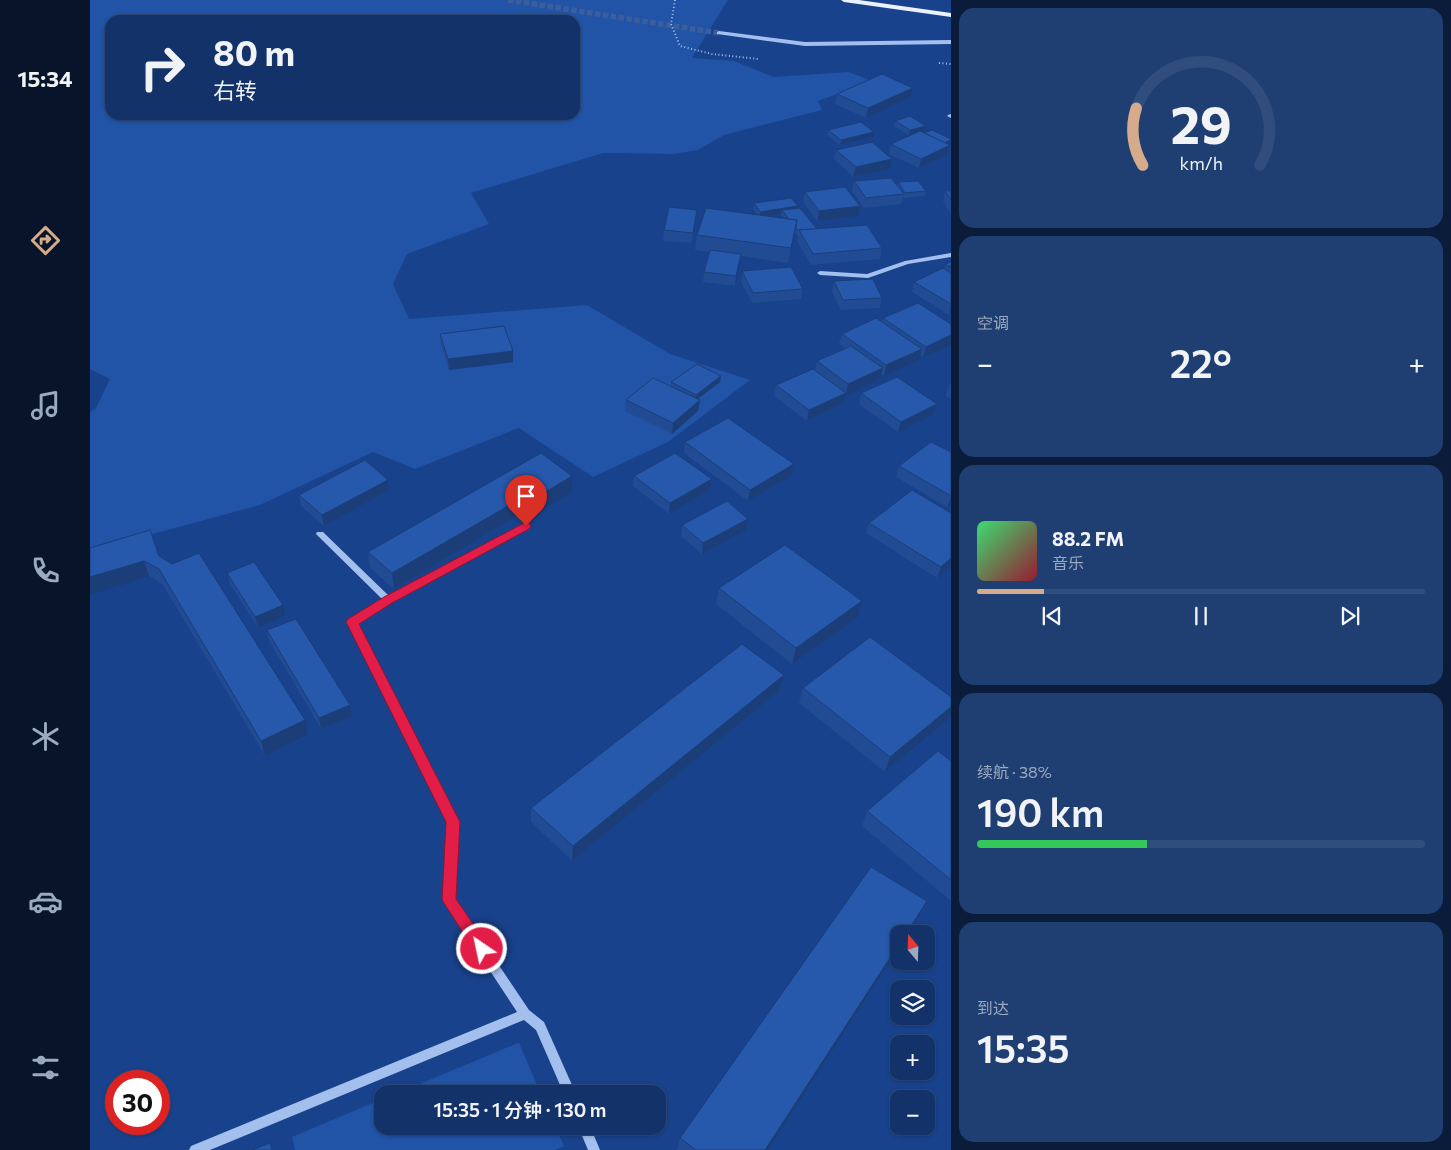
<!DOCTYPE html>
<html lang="zh">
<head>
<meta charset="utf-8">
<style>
  :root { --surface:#123269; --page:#1f3e71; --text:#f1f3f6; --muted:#9caac0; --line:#314d7d; --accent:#d6ab8b }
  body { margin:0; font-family:Commissioner,"Noto Sans SC",sans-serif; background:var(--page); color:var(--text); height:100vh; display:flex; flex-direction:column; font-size:19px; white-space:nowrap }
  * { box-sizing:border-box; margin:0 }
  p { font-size:16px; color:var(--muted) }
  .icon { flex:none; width:28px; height:28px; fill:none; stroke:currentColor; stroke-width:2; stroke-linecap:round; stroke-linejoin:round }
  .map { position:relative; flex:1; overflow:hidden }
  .panel { display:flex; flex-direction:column; gap:8px; padding:8px; background:#0a1c3a; width:500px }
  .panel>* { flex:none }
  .guide { position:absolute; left:15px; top:15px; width:475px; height:105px; border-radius:15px; box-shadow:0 1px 4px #0004,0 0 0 1px var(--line); background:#123269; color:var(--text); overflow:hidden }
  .needle { width:32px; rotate:341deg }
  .controls { position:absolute; left:800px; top:925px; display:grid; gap:10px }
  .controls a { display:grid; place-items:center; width:45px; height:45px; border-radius:10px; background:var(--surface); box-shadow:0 1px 4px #0004,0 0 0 1px var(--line); font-size:25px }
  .speed { position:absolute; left:15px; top:1070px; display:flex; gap:10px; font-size:25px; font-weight:700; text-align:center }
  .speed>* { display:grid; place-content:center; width:65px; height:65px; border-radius:50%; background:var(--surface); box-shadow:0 1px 4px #0004,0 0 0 1px var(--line); line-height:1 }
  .speed .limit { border:8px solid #d22; background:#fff; color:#111 }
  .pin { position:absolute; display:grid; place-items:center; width:42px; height:42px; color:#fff; margin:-51px -21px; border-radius:50% 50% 50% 0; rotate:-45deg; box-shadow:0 0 5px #0007 }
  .pin .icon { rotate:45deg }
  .me { position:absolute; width:55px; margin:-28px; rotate:326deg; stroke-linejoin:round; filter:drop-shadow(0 0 4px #0008) }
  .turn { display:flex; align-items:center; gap:18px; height:105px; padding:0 25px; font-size:22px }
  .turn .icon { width:65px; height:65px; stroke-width:2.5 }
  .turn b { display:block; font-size:35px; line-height:42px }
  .big { font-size:38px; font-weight:600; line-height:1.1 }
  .panel .widget { flex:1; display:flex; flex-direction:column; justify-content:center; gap:8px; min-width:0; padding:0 18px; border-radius:15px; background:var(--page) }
  .panel .dial { align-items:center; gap:0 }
  .dial svg { height:130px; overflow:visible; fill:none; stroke:var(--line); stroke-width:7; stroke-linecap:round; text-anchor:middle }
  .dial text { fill:var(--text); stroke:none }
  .song { display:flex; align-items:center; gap:15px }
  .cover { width:60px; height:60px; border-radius:8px; background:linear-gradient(135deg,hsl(140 70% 55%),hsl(350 70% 35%)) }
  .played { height:5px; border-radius:2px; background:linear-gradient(90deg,var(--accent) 15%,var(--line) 15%) }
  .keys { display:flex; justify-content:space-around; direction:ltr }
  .heat { display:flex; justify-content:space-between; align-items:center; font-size:28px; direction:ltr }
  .charge { height:8px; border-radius:4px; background:linear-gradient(90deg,#34c759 38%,var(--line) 0) }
  .trip { position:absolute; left:284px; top:1085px; width:292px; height:50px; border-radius:15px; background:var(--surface); box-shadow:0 1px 4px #0004,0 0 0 1px var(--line); font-weight:600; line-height:50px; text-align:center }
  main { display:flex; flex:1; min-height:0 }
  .tab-bar { display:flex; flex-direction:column; width:90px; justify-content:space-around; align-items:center; background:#07142a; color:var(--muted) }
  .tab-bar .icon { width:35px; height:35px }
  .tab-bar .selected { color:var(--accent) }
  .tab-bar b { font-size:22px; color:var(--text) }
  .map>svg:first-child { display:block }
  .green { fill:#2153a6; fill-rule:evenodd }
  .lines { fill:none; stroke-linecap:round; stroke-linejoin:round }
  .minor-tunnel { stroke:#3b5e9d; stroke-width:5.5; stroke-dasharray:5.5 2.5; stroke-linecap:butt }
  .path { stroke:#a3bfee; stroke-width:2; stroke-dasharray:1 2.5; stroke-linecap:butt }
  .minor { fill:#a3bfee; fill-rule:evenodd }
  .major { fill:#eaf1ff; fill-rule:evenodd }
  .wall { fill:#214c93; fill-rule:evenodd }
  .shaded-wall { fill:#1b3e78 }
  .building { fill:#2658ab; stroke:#1b3e78 }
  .route { fill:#e11d48; stroke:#92132f }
</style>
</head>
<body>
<main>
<nav class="tab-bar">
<b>15:34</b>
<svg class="icon selected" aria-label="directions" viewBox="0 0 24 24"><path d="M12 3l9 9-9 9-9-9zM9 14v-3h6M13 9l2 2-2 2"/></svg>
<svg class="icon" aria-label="music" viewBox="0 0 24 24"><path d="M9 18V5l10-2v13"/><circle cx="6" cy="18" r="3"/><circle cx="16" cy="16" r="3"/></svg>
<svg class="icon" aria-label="phone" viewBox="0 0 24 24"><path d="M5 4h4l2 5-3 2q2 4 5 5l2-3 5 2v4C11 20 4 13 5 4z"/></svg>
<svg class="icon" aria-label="climate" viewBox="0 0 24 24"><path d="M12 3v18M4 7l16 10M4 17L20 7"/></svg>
<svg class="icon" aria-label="car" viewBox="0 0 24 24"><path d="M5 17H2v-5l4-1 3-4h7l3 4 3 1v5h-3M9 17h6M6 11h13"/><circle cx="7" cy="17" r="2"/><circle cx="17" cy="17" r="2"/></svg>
<svg class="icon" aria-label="filters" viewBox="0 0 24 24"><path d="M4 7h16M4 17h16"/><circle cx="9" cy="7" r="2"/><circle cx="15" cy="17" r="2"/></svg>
</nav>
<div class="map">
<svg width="861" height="1150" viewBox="0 0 861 1150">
  <rect width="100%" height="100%" fill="#18428c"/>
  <g class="green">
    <path d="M0 0H638L602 58 644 61 684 77 758 72 783 81 728 101 732 110 634 135 608 150 584 154 513 153 381 193 399 224 317 254 303 284 319 319 497 305 580 354 660 380 578 442 503 477 429 428 325 469 283 452 170 505 0 551V412L6 408 20 379 0 369ZM20 20H485V115H20Z"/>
    <polygon points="429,1043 451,1094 306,1094 428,1043"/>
    <polygon points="292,1099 292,1126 465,1126 474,1146 465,1150 205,1150 202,1137"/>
  </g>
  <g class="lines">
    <polyline class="minor-tunnel" points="418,0 629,33"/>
    <g class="path">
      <polyline points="585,0 581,24 590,46 622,54 668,59"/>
      <polyline points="849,63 861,64"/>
    </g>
    <g class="minor">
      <polygon points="629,31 715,42 861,40 861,44 715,46 627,34 627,32"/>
      <polygon points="861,114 861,118 857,116 858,115"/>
      <polygon points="861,253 861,257 818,264 778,278 730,275 727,273 730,271 777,274 815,261"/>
      <polygon points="436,523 439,524 440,526 439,528 301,602 267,623 368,822 365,900 439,1010 454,1022 486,1094 474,1094 446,1030 434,1020 120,1150 99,1150 101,1146 427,1012 354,901 358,822 257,622 259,620 292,599 226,534 227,532 233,532 299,596"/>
      <polygon points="488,1126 500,1126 510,1150 498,1150"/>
    </g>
    <polygon class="major" points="751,0 769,0 861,13 861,17 754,2"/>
  </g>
  <g class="wall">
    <polygon points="823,88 821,97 776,118 745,104 747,94"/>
    <polygon points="805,121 834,131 831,132 834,133 861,139 857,155 829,168 799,154 801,144 826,133 819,135 804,126"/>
    <polygon points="738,130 783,137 750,145 737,135"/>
    <polygon points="746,150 800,169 763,177 744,159"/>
    <polygon points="764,181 807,185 808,182 836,191 835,196 814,198 813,197 811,204 774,208 762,191"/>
    <polygon points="855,191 861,191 861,215 853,201"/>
    <polygon points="715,192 768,216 727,221 713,202"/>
    <path d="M664 203 708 208 727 229 792 248 790 259 721 265 707 241 708 237 705 233 698 263 651 256 645 286 613 282 614 272 620 252 605 250 607 235 668 215 663 209ZM691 214V215L694 219 676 216Z"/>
    <polygon points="607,210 602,243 573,241 574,230"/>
    <polygon points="861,261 861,313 859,315 822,292 824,282 854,269 855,265"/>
    <polygon points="652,271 713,289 711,299 662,303 651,282"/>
    <polygon points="744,281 792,298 790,308 751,310 742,292"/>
    <polygon points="793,318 861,324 833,357 830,355 829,360 794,376 791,374 790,379 755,394 753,403 717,421 684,396 686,385 725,370 727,361 755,348 749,344 752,334 792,322"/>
    <polygon points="350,334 423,362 359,370 351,345"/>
    <polygon points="631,376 630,382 607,399 610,400 608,411 582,434 535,411 536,400 581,387 581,382"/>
    <polygon points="861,384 861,399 856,396 859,385"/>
    <polygon points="771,393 847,404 843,415 808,432 769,404"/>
    <polygon points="595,442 704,464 702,475 658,501 594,453"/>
    <polygon points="861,452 861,504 857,507 806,477 809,466"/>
    <polygon points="482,476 482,492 443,515 437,510 304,589 280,568 278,552"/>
    <polygon points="544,476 622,479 620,490 579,514 543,486"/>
    <polygon points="299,490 234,526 211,506 209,495"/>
    <polygon points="658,519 656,530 612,554 591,536 592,525"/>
    <polygon points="779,523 861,566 847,578 776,533"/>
    <polygon points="0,548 69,556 218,735 175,756 73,585 59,576"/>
    <polygon points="137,573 195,616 168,628 140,584"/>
    <polygon points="629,588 768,617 702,664 626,604"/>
    <polygon points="177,630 260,705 262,716 231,729 179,641"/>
    <polygon points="694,675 690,690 482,861 441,822 441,808"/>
    <polygon points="713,688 861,697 861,717 795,772 709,703"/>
    <polygon points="861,761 861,901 772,826 777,811"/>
    <polygon points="837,901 830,915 818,934 809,934 809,948 678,1150 587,1150 590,1138"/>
  </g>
  <g class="shaded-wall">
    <polygon points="823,88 821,97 776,118 778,108"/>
    <polygon points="836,126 834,131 819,135 820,130"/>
    <polygon points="784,132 783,137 750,145 751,140"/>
    <polygon points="861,140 860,145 849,149 850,144"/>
    <polygon points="860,145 857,155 829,168 831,159"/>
    <polygon points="802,159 800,169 763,177 766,167"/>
    <polygon points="708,206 707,211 692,210 691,214 670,217 670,212"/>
    <polygon points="770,206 768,216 727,221 729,211"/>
    <polygon points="607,210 606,220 602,243 603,233"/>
    <polygon points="707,220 705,235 698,263 701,248"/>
    <polygon points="651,254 650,264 645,286 646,276"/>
    <polygon points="861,306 861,313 859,315"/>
    <polygon points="861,335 861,345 833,357 836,347"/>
    <polygon points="832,349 829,360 794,376 796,365"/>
    <polygon points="423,351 423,362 359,370 358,359"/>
    <polygon points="793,368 790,379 756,395 758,384"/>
    <polygon points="631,376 630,382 605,401 606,395"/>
    <polygon points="756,393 753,403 717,421 719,410"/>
    <polygon points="610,400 608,411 582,434 583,423"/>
    <polygon points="847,404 843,415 808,432 811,422"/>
    <polygon points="704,464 702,475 658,501 660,490"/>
    <polygon points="482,476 482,492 443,515 444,499"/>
    <polygon points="622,479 620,490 579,514 580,503"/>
    <polygon points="298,480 299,490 234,526 232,515"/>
    <polygon points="437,495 437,510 304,589 302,573"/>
    <polygon points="861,497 861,504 857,507"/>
    <polygon points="658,519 656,530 612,554 613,543"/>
    <polygon points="861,558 861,566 847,578 851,567"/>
    <polygon points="54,561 59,576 0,595 0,577"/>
    <polygon points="772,601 768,617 702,664 706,648"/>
    <polygon points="193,605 195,616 168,628 165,617"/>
    <polygon points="694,675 690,690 482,861 483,846"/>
    <polygon points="260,705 262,716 231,729 229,718"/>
    <polygon points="861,707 861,717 795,772 800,757"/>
    <polygon points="215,720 218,735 175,756 171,741"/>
    <polygon points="837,901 830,915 818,934 816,934"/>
    <polygon points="809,944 809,948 678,1150 675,1150"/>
  </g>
  <g class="building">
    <polygon points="792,74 823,88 778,108 747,94"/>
    <polygon points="820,116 836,126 820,130 805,121"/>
    <polygon points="771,122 784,132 751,140 738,130"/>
    <polygon points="842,130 861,139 861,140 854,143 834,133"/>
    <polygon points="830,131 860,145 831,159 801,144"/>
    <polygon points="782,142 802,159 766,167 746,150"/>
    <polygon points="801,178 814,194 776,198 764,181"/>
    <polygon points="828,181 836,191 815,193 808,182"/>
    <polygon points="755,187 770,206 729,211 715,192"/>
    <polygon points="855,191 861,191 861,200"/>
    <polygon points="701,198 708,206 670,212 664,203"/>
    <polygon points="579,207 607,210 603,233 574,230"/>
    <polygon points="616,208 707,220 701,248 607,235"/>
    <polygon points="710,208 727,229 709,230 709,231 706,228 707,220 699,219 692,210"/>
    <polygon points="777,225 792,248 723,254 709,230"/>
    <polygon points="620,250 651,254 646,276 614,272"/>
    <polygon points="861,261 861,267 855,265"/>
    <polygon points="701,267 713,289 663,293 652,271"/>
    <polygon points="853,268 861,273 861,304 824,282"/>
    <polygon points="783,279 792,298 753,300 744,281"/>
    <polygon points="828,303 861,324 861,335 836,347 793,318"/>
    <polygon points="786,318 832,349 796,365 752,334"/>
    <polygon points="414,326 423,351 358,359 350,334"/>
    <polygon points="761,346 793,368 758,384 727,361"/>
    <polygon points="607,364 631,376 606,395 581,382"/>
    <polygon points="723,369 756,393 719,410 686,385"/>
    <polygon points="807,377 847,404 811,422 771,393"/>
    <polygon points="563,378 610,400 583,423 536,400"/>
    <polygon points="638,418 704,464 660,490 595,442"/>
    <polygon points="841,442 861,452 861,496 809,466"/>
    <polygon points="451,453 482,476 444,499 437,495 302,573 278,552"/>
    <polygon points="585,453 622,479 580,503 544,476"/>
    <polygon points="275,460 298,480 232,515 209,495"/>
    <polygon points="822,490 861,513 861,558 851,567 779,523"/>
    <polygon points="637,501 658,519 613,543 592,525"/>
    <polygon points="60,530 69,556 82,564 109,553 215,720 171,741 69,569 54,561 0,577 0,548"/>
    <polygon points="695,545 772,601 706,648 629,588"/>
    <polygon points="164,562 193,605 165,617 137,573"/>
    <polygon points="206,619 260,705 229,718 177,630"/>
    <polygon points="780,637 861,697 861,707 800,757 713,688"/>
    <polygon points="652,644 694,675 483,846 441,808"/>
    <polygon points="848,751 861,761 861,880 777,811"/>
    <polygon points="781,867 837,901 816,934 809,934 809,944 675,1150 606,1150 590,1138"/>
    <polygon points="180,1143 182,1150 162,1150"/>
  </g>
  <polygon class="route" points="436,522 439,523 441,526 439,529 302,603 269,624 370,822 366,899 397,944 399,949 397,954 392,956 387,954 352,900 356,822 256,622 258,619 294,597"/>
</svg>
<div class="controls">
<a><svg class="needle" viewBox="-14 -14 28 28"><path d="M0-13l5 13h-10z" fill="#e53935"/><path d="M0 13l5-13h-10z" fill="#9caac0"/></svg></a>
<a><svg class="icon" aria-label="layers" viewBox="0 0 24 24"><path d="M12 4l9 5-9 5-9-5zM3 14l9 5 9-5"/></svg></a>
<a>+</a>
<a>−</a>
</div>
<div class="speed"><div class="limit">30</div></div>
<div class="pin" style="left:436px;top:526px;background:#d93025"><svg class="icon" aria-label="arrive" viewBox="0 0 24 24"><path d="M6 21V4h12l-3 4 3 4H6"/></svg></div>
<svg class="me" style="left:392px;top:949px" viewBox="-20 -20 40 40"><circle r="17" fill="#e11d48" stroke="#fff" stroke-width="3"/><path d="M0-11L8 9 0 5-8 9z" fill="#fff"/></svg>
<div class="trip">15:35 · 1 分钟 · 130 m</div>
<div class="guide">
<div class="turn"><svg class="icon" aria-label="right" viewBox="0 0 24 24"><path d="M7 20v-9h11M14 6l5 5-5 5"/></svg><div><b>80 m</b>右转</div></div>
</div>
</div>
<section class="panel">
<div class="widget dial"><svg viewBox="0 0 100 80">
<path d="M14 69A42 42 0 1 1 86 69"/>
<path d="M14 69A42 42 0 0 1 10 34" stroke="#d6ab8b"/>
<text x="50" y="56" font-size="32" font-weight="700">29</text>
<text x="50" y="72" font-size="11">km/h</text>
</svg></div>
<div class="widget"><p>空调</p>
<div class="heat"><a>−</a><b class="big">22°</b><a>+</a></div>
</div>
<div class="widget">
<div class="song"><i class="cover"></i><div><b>88.2 FM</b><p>音乐</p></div></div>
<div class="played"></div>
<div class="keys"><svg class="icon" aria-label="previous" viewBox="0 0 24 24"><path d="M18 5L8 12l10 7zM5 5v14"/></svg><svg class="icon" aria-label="pause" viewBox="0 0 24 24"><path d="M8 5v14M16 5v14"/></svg><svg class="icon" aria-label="next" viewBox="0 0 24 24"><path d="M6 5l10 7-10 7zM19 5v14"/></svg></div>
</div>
<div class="widget"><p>续航 · 38%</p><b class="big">190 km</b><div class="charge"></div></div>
<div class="widget"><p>到达</p><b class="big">15:35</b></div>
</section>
</main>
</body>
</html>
